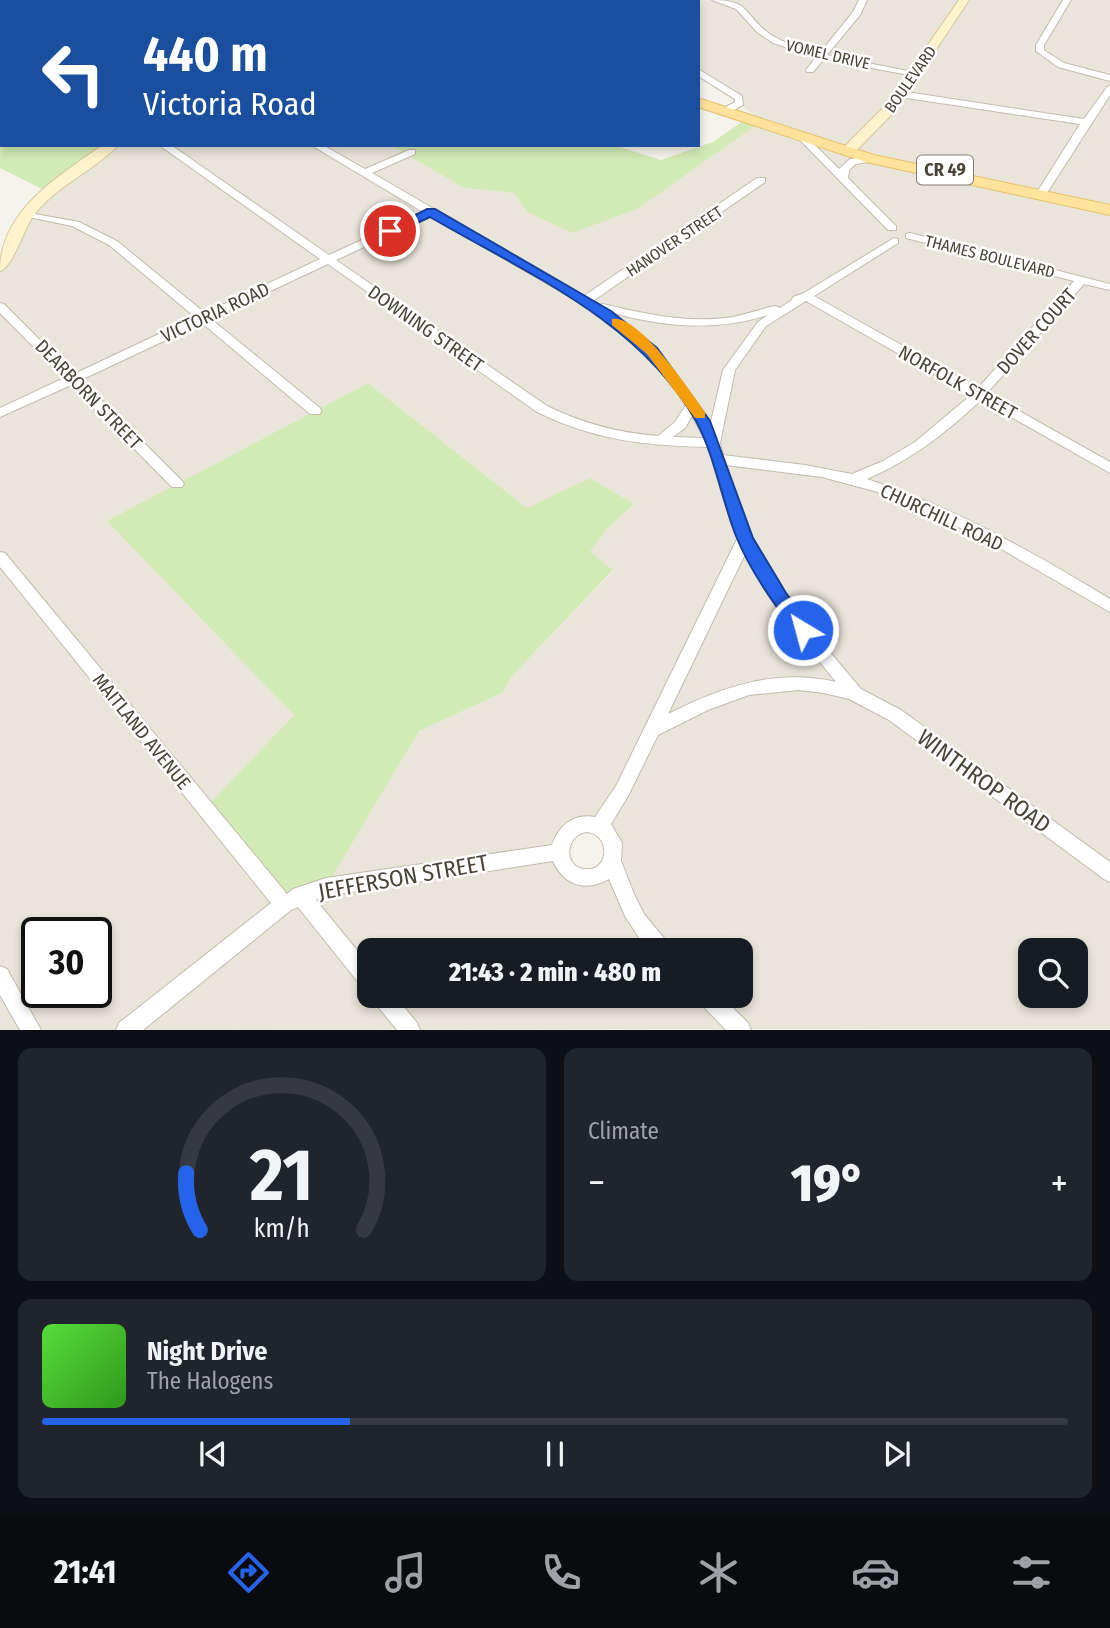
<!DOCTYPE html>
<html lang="en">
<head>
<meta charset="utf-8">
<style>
  :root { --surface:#171b24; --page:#20242c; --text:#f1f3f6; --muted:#9ea1a6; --line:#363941; --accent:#2563eb }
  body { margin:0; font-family:"Fira Sans Condensed",sans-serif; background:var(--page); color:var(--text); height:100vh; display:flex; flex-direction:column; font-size:26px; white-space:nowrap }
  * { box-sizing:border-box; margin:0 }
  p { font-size:23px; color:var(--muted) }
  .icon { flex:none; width:38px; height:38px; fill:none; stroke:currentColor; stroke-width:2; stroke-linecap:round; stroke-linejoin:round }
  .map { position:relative; height:1030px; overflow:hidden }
  .side { display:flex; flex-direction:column; gap:18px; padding:18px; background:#0d0f14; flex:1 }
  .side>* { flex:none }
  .guide { position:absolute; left:0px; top:0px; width:700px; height:147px; box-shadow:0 4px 10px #0003; background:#1a4fa0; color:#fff; overflow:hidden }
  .fabs { position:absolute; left:1018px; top:938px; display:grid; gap:14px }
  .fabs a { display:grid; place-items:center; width:70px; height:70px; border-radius:14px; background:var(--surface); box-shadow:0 4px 10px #0003; font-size:35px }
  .speed { position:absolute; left:21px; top:917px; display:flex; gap:14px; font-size:35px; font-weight:700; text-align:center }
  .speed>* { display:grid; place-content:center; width:91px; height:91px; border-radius:50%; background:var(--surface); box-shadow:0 4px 10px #0003; line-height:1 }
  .speed .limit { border:4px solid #111; border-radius:10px; background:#fff; color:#111 }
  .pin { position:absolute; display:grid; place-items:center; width:60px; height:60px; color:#fff; margin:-30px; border:4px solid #fff; border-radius:50%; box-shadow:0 2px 7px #0007 }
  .me { position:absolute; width:77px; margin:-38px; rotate:323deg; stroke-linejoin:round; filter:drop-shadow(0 0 5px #0008) }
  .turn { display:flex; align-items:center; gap:24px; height:147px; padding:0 28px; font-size:32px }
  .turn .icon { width:91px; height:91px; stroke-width:2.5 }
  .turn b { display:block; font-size:49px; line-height:60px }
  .big { font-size:52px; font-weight:800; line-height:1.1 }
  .side .card { flex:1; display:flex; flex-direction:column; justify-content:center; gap:10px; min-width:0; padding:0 24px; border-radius:14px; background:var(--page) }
  .side .dial { align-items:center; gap:0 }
  .dial svg { height:182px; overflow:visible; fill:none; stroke:var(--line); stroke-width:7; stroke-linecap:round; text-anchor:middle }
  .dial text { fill:var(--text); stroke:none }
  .song { display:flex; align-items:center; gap:21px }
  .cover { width:84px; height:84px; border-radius:10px; background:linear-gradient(135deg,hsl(110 70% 55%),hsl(110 70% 35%)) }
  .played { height:7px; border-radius:4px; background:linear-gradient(90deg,var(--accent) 30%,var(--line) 30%) }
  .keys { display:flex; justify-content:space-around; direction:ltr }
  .heat { display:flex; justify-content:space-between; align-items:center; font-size:38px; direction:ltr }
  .side .tiles { flex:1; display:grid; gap:18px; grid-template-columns:1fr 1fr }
  .card:last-child { grid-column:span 2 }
  .trip { position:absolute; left:357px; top:938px; width:396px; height:70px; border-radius:14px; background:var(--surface); box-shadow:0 4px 10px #0003; font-weight:800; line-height:70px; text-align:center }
  .tabs { display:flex; height:112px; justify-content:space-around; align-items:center; background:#090b0e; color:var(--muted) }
  .tabs .icon { width:49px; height:49px }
  .tabs .active { color:var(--accent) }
  .tabs b { font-size:32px; color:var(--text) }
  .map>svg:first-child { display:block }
  .residential { fill:#eae5da; fill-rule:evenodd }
  .green { fill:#d2eab5 }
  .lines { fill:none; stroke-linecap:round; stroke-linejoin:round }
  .street-casing { stroke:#c2bbae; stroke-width:2 }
  .secondary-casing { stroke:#d6c79b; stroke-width:2 }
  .primary-casing { stroke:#e6c16a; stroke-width:2 }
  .street { fill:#fff; fill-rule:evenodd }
  .secondary { fill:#fff3cd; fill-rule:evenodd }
  .primary { fill:#ffe39c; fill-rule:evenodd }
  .route { fill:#2563eb; stroke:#184099; stroke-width:2 }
  .slow { fill:#f59e0b }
  .labels { text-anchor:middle; stroke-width:5; stroke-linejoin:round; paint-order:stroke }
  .far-street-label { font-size:16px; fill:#4b4439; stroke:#fff }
  .shield { fill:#fff; stroke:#817c74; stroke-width:2 }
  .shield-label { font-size:18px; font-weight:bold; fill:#4b4439 }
  .street-label { font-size:19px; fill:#4b4439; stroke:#fff }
  .near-street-label { font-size:23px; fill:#4b4439; stroke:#fff }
</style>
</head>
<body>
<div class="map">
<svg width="1110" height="1030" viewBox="0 0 1110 1030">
  <rect width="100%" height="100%" fill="#f6f3ec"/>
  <g class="residential">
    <polygon points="0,0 270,0 271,2 2,2 2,34"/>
    <path d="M470 0H1110V1029L0 1030V266L28 214 112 145H390L464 188 514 193 527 212 572 233 762 120 698 77V2ZM368 383 528 509 590 478 634 504 607 529 590 552 613 571 512 676 502 693 419 731 326 886 206 809 294 715 108 521ZM590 825 615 855 583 877 559 852ZM37 933H96V992H37ZM369 950H740V996H369ZM1031 950H1076V996H1031Z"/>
  </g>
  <g class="green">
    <polygon points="2,39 2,145 112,145 42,189 0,168"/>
    <polygon points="746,119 759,123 637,209 572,233 527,212 514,193 464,188 390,145 613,145 661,160 713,142"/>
    <polygon points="368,383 527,508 590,478 634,504 607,529 590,552 613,570 512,676 502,693 419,731 326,887 284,904 205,809 294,715 107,521"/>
  </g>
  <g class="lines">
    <defs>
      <g id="street">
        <polygon points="510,0 518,0 509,2"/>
        <polygon points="656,0 664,0 665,2 657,2"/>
        <path d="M712 0C750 0 743 13 767 32 782 43 802 49 820 53L853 12 859 0H867L860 15 827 55 918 73 914 76 824 59 813 72H807L806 70 816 57 773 43 757 32 736 9Z"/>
        <polygon points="1063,0 1071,0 1044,45 1044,50 1064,63 1110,75 1110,81 1058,67 1036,51 1036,45"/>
        <rect x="0" y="31" width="2" height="5"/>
        <polygon points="698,69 742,96 743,105 728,113 722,113 722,109 735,102 735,99 698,76"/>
        <polygon points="1110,86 1110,95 1045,196 1041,197 1036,194 1080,124 900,97 896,94 900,91 1084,119 1107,87"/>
        <polygon points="799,135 805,135 839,169 850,159 874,157 874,161 856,164 849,170 848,178 896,226 896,230 888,230 799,139"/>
        <path d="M159 145H171L329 255 423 212 311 145H323L365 169 409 150H415V154L372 173 584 296 757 178H765V182L593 301 599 305 603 304C646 314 688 324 733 317 747 314 761 309 775 306L780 308 792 300 793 297 804 293 894 238 898 239V243L814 296 978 388 1074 281 906 238V234L910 233 1110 284V290L1084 284 987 393 1110 462V473L981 400C946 433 911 460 867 479 954 507 1032 552 1110 599V612L982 538 885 494 822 477 726 465 745 523 768 567 808 626 861 689 901 710 1110 862V882L1104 879 889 720 849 699 824 693 798 690 749 695 708 710 658 735 628 796 611 824 622 843 621 861 634 894 644 914 668 943 671 950H648L645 947 625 916 609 879C586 892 564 886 553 861L326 896 316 900 369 965V990L362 987 298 907 291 910 143 1030H116L119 1023 271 903 0 567V552L5 553 287 894 293 889 326 878 552 845C559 825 574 813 595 817L616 786 738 537 731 523 708 447C646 446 594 440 537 412L328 264 211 319 320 408 321 411 320 414H310L202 323 81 380 182 481 184 484 182 487H172L71 385 0 417V408L64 378 0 313V303L4 304 74 374 195 317 109 245 72 226 24 216V212L79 222 117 241 205 313 320 259ZM431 216 584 305 623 332 648 354 684 400 686 405 675 422 658 436C618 433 582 423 547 406L336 260ZM806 301 971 395 915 442 883 461 852 474 805 465 723 455 720 443 735 370 766 326ZM610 312C662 327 716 332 768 315L758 322 723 370 710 426C685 380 654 342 610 312ZM692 416 704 438 673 437 685 428ZM746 552C769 599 803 641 836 682 776 668 721 687 668 714ZM587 832C612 835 609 873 584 869 562 866 566 834 587 832Z"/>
        <polygon points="0,966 7,969 41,1030 20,1030 0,995"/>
        <polygon points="372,996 395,996 417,1023 420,1030 397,1030 375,1003"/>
        <polygon points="697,996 721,996 748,1023 751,1030 726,1030 700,1003"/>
      </g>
      <g id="secondary">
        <polygon points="305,0 315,0 304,2"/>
        <polygon points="959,0 969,0 896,110 853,154 843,154 843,148 887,104"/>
        <path d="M103 145H118C93 172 57 185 34 215 24 228 13 267 0 271 0 210 59 176 103 145Z"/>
      </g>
      <g id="primary">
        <polygon points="379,0 394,0 395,2 380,2"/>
        <polygon points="405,0 421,0 404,2"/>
        <polygon points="698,98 874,155 1110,205 1110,215 866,162 698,107"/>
      </g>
    </defs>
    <use href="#street" class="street-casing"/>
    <use href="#secondary" class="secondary-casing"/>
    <use href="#primary" class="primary-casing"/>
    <use href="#street" class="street"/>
    <use href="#secondary" class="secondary"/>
    <use href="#primary" class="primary"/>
  </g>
  <path class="route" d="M427 209H435L611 311 657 348 710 421 753 538 786 593 810 625 812 630 810 635H797C775 605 750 571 736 536 722 500 714 454 696 421 639 320 526 273 430 217L394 234 384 231Z"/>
  <path class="slow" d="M612 319C639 314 690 391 705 412V418H695L647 354 612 325Z"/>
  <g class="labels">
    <g class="far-street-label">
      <text transform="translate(828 54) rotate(13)" y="6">VOMEL DRIVE</text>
      <text transform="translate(910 79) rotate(-55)" y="6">BOULEVARD</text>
      <text transform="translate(674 241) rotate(-34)" y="6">HANOVER STREET</text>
      <text transform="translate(990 256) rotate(14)" y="6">THAMES BOULEVARD</text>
    </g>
    <rect class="shield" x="917" y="155.5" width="56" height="29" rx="5"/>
    <g class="shield-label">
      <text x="945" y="176">CR 49</text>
    </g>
    <g class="street-label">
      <text transform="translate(215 312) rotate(-25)" y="7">VICTORIA ROAD</text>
      <text transform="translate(426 328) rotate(35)" y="7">DOWNING STREET</text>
      <text transform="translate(1036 331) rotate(-48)" y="7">DOVER COURT</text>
      <text transform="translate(958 382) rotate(29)" y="7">NORFOLK STREET</text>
      <text transform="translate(89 394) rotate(46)" y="7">DEARBORN STREET</text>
      <text transform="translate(942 517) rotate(25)" y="7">CHURCHILL ROAD</text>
      <text transform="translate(142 731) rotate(51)" y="7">MAITLAND AVENUE</text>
    </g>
    <g class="near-street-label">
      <text transform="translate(984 781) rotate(36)" y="8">WINTHROP ROAD</text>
      <text transform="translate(403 877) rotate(-10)" y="8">JEFFERSON STREET</text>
    </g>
  </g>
</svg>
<div class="fabs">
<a><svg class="icon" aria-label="search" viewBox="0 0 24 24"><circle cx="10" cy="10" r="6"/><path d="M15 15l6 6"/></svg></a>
</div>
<div class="speed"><div class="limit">30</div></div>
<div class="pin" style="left:390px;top:231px;background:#d93025"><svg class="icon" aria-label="arrive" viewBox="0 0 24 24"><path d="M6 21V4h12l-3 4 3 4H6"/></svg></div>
<svg class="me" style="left:803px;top:630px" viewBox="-20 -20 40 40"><circle r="17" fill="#2563eb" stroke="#fff" stroke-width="3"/><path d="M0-11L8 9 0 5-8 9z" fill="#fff"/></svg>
<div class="trip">21:43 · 2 min · 480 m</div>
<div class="guide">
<div class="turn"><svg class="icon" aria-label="left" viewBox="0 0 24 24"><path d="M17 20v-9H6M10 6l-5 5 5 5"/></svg><div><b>440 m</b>Victoria Road</div></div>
</div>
</div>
<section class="side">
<div class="tiles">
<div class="card dial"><svg viewBox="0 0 100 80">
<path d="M14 69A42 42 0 1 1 86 69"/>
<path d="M14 69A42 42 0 0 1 8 44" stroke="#2563eb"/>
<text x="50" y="56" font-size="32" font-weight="700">21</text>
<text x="50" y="72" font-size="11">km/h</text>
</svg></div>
<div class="card"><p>Climate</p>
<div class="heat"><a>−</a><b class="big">19°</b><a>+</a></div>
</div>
<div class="card">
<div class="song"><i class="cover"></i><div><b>Night Drive</b><p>The Halogens</p></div></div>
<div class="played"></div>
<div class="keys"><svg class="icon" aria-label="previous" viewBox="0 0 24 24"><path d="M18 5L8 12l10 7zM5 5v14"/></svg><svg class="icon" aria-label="pause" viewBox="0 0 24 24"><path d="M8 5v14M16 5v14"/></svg><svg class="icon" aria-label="next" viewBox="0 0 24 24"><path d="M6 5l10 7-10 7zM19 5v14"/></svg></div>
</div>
</div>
</section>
<nav class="tabs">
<b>21:41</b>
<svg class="icon active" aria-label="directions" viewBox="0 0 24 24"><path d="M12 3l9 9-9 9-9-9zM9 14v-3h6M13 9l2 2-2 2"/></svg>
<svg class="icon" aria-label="music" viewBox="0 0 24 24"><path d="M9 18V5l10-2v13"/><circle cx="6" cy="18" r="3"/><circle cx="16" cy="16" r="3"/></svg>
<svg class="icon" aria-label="phone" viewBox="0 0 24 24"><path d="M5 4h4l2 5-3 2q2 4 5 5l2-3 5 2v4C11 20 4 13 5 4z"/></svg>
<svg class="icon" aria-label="climate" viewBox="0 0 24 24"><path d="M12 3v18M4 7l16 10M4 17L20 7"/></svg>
<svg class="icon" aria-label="car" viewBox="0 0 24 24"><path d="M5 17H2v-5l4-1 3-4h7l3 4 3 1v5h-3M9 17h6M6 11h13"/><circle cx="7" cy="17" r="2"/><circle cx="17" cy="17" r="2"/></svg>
<svg class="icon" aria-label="filters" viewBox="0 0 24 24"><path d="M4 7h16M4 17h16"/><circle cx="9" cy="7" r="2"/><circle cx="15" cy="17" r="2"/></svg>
</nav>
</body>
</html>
